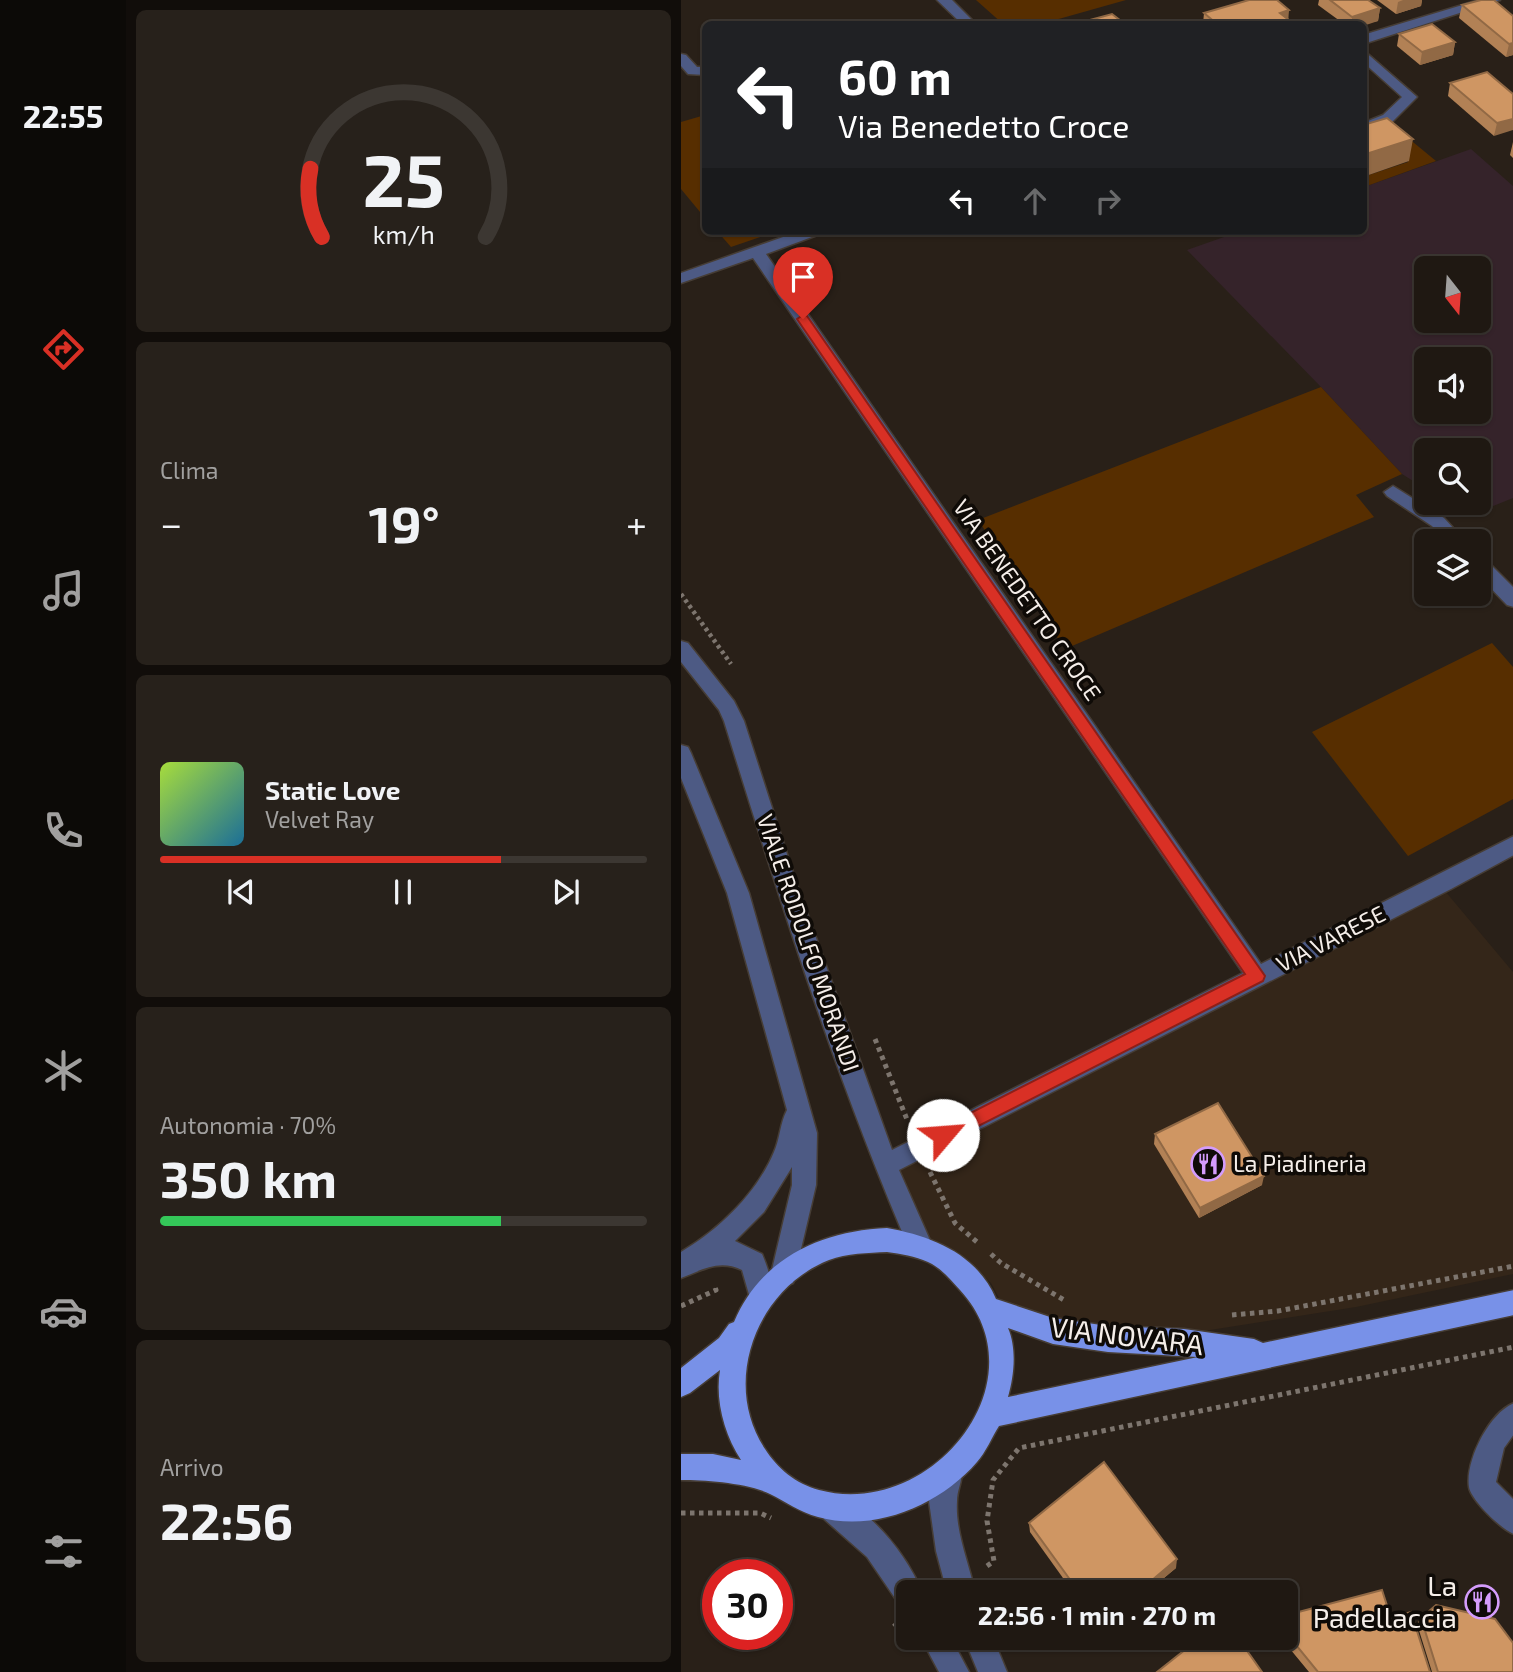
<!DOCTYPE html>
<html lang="it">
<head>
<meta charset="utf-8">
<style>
  :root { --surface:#1f1812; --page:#27211b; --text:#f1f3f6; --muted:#a1a09f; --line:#3c3732; --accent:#d93025 }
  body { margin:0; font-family:"Exo 2",sans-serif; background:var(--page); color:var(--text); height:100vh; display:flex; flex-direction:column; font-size:26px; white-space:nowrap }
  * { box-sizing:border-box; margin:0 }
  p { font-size:23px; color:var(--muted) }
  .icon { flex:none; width:38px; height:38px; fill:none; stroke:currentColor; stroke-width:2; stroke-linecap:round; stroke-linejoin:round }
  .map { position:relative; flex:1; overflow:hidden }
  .drawer { display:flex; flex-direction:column; gap:10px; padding:10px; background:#110d0a; width:555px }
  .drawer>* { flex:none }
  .guide { position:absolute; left:21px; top:21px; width:665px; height:214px; border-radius:10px; box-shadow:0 2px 5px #0004,0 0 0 2px var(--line); background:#202124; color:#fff; overflow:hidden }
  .needle { width:46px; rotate:163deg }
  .buttons { position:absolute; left:733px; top:256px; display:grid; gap:14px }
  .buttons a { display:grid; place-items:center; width:77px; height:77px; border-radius:10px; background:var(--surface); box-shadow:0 2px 5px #0004,0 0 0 2px var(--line); font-size:35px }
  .speed { position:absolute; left:21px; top:1559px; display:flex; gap:14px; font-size:35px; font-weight:700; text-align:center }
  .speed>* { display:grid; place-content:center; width:91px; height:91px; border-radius:50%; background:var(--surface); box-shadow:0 2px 5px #0004,0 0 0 2px var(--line); line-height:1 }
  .speed .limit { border:10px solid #d22; background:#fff; color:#111 }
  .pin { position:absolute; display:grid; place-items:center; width:60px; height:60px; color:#fff; margin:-72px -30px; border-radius:50% 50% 50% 0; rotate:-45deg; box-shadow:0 0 7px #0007 }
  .pin .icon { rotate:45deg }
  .me { position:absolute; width:77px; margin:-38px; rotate:63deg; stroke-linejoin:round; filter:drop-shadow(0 0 5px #0008) }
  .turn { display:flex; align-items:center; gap:24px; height:147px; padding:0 21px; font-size:32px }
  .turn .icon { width:91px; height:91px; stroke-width:2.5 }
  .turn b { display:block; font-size:49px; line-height:60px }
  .lanes { display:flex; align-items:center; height:66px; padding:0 21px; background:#0003; justify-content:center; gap:35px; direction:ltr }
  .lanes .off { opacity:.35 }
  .big { font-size:52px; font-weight:700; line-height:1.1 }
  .drawer .card { flex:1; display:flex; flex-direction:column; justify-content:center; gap:10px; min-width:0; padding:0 24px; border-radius:10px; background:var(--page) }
  .drawer .dial { align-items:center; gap:0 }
  .dial svg { height:182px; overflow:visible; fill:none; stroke:var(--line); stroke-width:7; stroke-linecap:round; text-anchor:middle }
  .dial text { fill:var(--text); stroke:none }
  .song { display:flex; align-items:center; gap:21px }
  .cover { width:84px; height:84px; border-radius:10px; background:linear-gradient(135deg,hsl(80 70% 55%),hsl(200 70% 35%)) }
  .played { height:7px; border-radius:4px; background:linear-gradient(90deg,var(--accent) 70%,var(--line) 70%) }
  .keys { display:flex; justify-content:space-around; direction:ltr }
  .heat { display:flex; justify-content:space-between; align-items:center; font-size:38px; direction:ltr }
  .charge { height:10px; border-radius:5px; background:linear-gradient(90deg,#34c759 70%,var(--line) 0) }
  .trip { position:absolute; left:215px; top:1580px; width:402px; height:70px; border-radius:10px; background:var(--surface); box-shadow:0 2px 5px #0004,0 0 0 2px var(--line); font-weight:700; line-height:70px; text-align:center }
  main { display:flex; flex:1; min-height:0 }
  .menu { display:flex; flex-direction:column; width:126px; justify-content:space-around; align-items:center; background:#0c0a07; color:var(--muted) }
  .menu .icon { width:49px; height:49px }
  .menu .active { color:var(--accent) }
  .menu b { font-size:32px; color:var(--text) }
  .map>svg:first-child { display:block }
  .built { fill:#342619 }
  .industrial { fill:#35232a; fill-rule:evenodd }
  .green { fill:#572e00 }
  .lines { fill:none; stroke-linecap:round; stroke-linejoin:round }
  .minor-casing { stroke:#463d35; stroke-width:3 }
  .major-casing { stroke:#463d35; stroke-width:3 }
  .path-far1 { stroke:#7d756e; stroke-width:4.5; stroke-dasharray:3.5 3.5; stroke-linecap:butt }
  .path { stroke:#7d756e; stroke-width:5; stroke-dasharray:4.5 4.5; stroke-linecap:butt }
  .minor { fill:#4d5a84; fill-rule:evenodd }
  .major { fill:#7891e8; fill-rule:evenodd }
  .wall { fill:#b28155 }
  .shaded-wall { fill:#916945 }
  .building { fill:#cf9663; stroke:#916945; stroke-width:2 }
  .route { fill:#d93025; stroke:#8d1f18; stroke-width:2 }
  .labels { text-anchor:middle; stroke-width:7; stroke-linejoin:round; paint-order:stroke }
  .street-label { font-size:23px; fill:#f5eee9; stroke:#0f0b07 }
  .poi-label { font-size:23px; fill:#f5eee9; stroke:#0f0b07; text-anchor:start }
  .near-street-label { font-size:28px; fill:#f5eee9; stroke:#0f0b07 }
  .near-poi-label { font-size:28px; fill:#f5eee9; stroke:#0f0b07; text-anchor:end }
</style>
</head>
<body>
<main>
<nav class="menu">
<b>22:55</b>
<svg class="icon active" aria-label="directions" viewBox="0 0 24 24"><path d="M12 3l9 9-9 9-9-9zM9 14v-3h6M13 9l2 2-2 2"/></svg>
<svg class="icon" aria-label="music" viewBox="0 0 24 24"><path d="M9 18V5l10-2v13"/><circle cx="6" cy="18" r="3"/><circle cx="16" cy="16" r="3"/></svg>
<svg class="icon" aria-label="phone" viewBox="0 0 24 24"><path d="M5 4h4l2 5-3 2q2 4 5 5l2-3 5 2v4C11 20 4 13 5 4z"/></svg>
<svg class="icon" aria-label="climate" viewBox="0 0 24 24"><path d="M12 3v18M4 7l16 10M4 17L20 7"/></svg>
<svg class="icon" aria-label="car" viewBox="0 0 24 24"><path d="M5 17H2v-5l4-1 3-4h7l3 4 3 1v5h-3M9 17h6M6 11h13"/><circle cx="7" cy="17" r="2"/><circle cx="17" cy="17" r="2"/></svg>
<svg class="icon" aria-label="filters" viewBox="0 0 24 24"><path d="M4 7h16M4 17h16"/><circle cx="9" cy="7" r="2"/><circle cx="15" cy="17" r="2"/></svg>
</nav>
<section class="drawer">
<div class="card dial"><svg viewBox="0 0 100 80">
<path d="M14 69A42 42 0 1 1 86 69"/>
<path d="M14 69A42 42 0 0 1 9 39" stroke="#d93025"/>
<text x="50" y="56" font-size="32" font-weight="700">25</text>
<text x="50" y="72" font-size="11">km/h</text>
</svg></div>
<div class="card"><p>Clima</p>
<div class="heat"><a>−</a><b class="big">19°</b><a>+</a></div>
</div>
<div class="card">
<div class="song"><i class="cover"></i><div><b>Static Love</b><p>Velvet Ray</p></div></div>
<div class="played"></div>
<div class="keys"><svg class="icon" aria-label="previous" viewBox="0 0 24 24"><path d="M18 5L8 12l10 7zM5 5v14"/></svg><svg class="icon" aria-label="pause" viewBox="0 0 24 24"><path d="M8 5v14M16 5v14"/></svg><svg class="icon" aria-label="next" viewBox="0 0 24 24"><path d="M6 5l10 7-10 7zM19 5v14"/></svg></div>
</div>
<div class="card"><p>Autonomia · 70%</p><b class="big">350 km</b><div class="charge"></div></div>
<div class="card"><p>Arrivo</p><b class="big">22:56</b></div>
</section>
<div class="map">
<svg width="833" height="1672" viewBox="0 0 833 1672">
  <rect width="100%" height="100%" fill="#292018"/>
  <polygon class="built" points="764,891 832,972 832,1274 675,1307 504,1334 379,1323 320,1302 310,1283 285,1261 249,1240 219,1169"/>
  <path class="industrial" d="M790 149 832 186V498L790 515 768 502H798V450H746L745 489 721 474 640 387 506 250 560 231H682L683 187ZM746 268H798V320H746ZM746 359H798V411H746Z"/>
  <g class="green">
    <polygon points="295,0 445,0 360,24 322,24"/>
    <polygon points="24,115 24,218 0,189 0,122"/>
    <polygon points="721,133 755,161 683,187 682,177 727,162"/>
    <polygon points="36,231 97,231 50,247"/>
    <polygon points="640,387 721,474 675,495 693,517 384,649 297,520"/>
    <polygon points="811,643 832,667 832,799 727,856 631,732"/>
  </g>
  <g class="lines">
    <defs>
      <g id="minor">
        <polygon points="256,0 271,0 295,24 281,24"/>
        <polygon points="798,0 819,0 682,44 682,35"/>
        <polygon points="682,50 736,97 712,121 682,132 682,123 702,115 721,97 682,62"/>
        <polygon points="0,54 5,55 16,67 24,67 24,75 7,74 0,66"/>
        <path d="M119 231H142L139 234 85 254 580 964 833 836V855L770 889 218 1170 252 1247 249 1255 240 1259 231 1255C156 1082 99 901 43 721L38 710 0 662V641L7 643 53 701 63 721 115 882 211 1150 562 973 72 258 0 283V273Z"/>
        <polygon points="712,486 763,518 784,541 764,541 751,526 706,496 703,492"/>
        <polygon points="798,558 805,560 833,588 833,607 826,605 798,576"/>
        <path d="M0 745 7 747 10 753 68 893 136 1133 135 1185 112 1283 103 1286 94 1283 90 1274 111 1185V1167L83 1212 54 1241 81 1254C87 1268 95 1290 89 1305L80 1308 71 1305 61 1270C38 1259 21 1270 0 1278V1252C38 1230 76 1193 93 1152 99 1139 99 1123 106 1110L46 893 0 778Z"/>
        <path d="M833 1403V1434L823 1448 815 1482 833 1500V1534C821 1530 790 1500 788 1487 784 1461 808 1413 833 1403Z"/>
        <path d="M269 1461 279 1464C284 1479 276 1487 276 1501 274 1532 288 1563 294 1592H266L255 1551 248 1501 259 1464Z"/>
        <path d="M153 1495C191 1511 226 1555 241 1592H228V1608L218 1604 186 1557 143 1519 139 1509 143 1499Z"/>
        <polygon points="240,1638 270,1638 288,1672 258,1672"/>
        <polygon points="283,1638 312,1638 326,1672 297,1672"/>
      </g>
      <path id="major" d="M206 1228C251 1236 296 1254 315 1299L372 1318 427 1326 503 1329 573 1339 582 1343 833 1290V1315L318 1426C311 1437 305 1452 296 1462 259 1505 194 1533 137 1517 119 1512 105 1502 89 1494 67 1483 25 1480 0 1480V1454H32L60 1460C43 1434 34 1400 39 1370L9 1393 0 1397V1368L38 1338 48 1324 53 1322C80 1258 140 1231 206 1228ZM206 1252C220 1254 234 1256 247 1262 260 1268 269 1279 279 1290 363 1381 250 1520 138 1490 115 1484 96 1468 84 1449 40 1383 75 1289 148 1260 166 1253 187 1253 206 1252ZM327 1328 372 1344 427 1352 517 1357 327 1397C333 1376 336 1349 327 1328Z"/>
    </defs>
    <use href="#minor" class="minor-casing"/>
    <use href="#major" class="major-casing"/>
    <polyline class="path-far1" points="0,594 50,664"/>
    <g class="path">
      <polyline points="194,1039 227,1122"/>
      <polyline points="249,1172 274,1223 296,1242"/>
      <polyline points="310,1254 320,1263 383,1300"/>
      <polyline points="0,1306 35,1290 33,1285"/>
      <polyline points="551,1315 597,1311 833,1266"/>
      <polyline points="0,1513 79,1513 90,1518"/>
      <polyline points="306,1566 313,1561 306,1521 312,1480 338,1448 833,1347"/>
      <polyline points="213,1623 220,1631 227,1624"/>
    </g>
    <use href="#minor" class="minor"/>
    <use href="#major" class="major"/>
  </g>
  <g class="wall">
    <polygon points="638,0 687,0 699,8 697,21 682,24 663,24 637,5"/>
    <polygon points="696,0 741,0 740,6 715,14"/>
    <polygon points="781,5 832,16 832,55 825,57 778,18"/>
    <polygon points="523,13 607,19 613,24 522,24"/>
    <polygon points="718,34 774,42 772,55 739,65 716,46"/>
    <polygon points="769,83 832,94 813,136 767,96"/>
    <polygon points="832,142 832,158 829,155"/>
    <polygon points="474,1134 581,1185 518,1218 473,1144"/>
    <polygon points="348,1523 495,1568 466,1592 392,1592 349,1532"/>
    <polygon points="606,1615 710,1618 749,1672 628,1672 600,1638 606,1638"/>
    <polygon points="740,1618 832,1672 751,1672 736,1624"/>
  </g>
  <g class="shaded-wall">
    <polygon points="722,0 741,0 740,6 715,14 717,2"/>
    <polygon points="699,8 697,21 682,26 682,24 671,24 671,17"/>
    <polygon points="608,10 607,24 599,13"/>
    <polygon points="774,42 772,55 739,65 741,52"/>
    <polygon points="832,43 832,55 825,57 828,44"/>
    <polygon points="686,74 684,91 682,92 682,75"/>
    <polygon points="832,119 832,130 813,136 816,123"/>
    <polygon points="732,139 728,161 682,177 682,155"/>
    <polygon points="583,1176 581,1185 518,1218 519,1208"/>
    <polygon points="496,1559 495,1568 466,1592 457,1592"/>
  </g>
  <g class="building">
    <polygon points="568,0 596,0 608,10 599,13 613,24 536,24 523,13"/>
    <polygon points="649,0 687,0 699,8 671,17"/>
    <polygon points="800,0 813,0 832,16 832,43 828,44 781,5"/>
    <polygon points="431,14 444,24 394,24"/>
    <polygon points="751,24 774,42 741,52 718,34"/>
    <polygon points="806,72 832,94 832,119 816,123 769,83"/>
    <polygon points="706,118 732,139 682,155 682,125"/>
    <polygon points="537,1103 583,1176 519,1208 474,1134"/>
    <polygon points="423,1462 496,1559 457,1592 398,1592 348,1523"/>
    <polygon points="701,1590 710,1618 730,1612 749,1672 637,1672 606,1634 606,1615"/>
    <polygon points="755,1605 814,1619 832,1643 832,1672 757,1672 740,1618"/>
    <polygon points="519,1638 557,1638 581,1672 476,1672"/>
  </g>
  <polygon class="route" points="122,315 126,316 584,976 582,981 262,1144 256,1141 253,1135 256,1130 564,974 118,322 116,319"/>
  <defs>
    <symbol id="restaurant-ring" viewBox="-11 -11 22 22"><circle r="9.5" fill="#0f0b07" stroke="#d49cfc" stroke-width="1.5"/><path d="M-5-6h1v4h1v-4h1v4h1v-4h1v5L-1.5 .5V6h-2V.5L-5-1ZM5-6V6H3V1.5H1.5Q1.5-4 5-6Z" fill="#d49cfc"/></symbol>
  </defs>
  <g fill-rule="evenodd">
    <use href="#restaurant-ring" x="508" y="1145" width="38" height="38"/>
    <use href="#restaurant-ring" x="782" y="1583" width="38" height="38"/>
  </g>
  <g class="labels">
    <g class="street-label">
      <text transform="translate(346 600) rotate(55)" y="8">VIA BENEDETTO CROCE</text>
      <text transform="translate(650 939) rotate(-27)" y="8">VIA VARESE</text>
      <text transform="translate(127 943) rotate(71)" y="8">VIALE RODOLFO MORANDI</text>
    </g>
    <g class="poi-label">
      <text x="552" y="1172">La Piadineria</text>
    </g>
    <g class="near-street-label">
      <text transform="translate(446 1336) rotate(7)" y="10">VIA NOVARA</text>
    </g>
    <g class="near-poi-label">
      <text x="776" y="1596">La<tspan x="776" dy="32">Padellaccia</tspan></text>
    </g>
  </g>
</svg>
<div class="buttons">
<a><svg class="needle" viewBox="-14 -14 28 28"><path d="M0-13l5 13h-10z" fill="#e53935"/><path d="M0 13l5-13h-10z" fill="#a1a09f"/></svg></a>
<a><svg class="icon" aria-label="sound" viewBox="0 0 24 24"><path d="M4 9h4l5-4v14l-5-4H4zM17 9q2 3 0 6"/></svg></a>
<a><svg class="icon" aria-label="search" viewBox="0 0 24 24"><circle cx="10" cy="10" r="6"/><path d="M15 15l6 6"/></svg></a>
<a><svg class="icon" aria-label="layers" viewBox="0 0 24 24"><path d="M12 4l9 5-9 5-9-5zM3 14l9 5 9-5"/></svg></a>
</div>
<div class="speed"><div class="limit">30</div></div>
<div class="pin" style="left:122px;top:319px;background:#d93025"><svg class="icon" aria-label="arrive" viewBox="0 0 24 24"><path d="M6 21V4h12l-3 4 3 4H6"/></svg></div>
<svg class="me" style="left:262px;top:1135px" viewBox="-20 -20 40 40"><circle r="19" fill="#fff"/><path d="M0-13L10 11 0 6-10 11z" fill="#d93025"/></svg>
<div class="trip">22:56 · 1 min · 270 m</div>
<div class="guide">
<div class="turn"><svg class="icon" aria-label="left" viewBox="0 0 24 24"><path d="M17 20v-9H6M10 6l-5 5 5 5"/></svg><div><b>60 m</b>Via Benedetto Croce</div></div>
<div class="lanes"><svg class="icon" aria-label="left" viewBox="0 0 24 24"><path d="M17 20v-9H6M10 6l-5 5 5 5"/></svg><svg class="icon off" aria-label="ahead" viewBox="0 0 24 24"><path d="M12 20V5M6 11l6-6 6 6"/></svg><svg class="icon off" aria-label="right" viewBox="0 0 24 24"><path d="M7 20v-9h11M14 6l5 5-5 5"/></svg></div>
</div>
</div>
</main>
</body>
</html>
